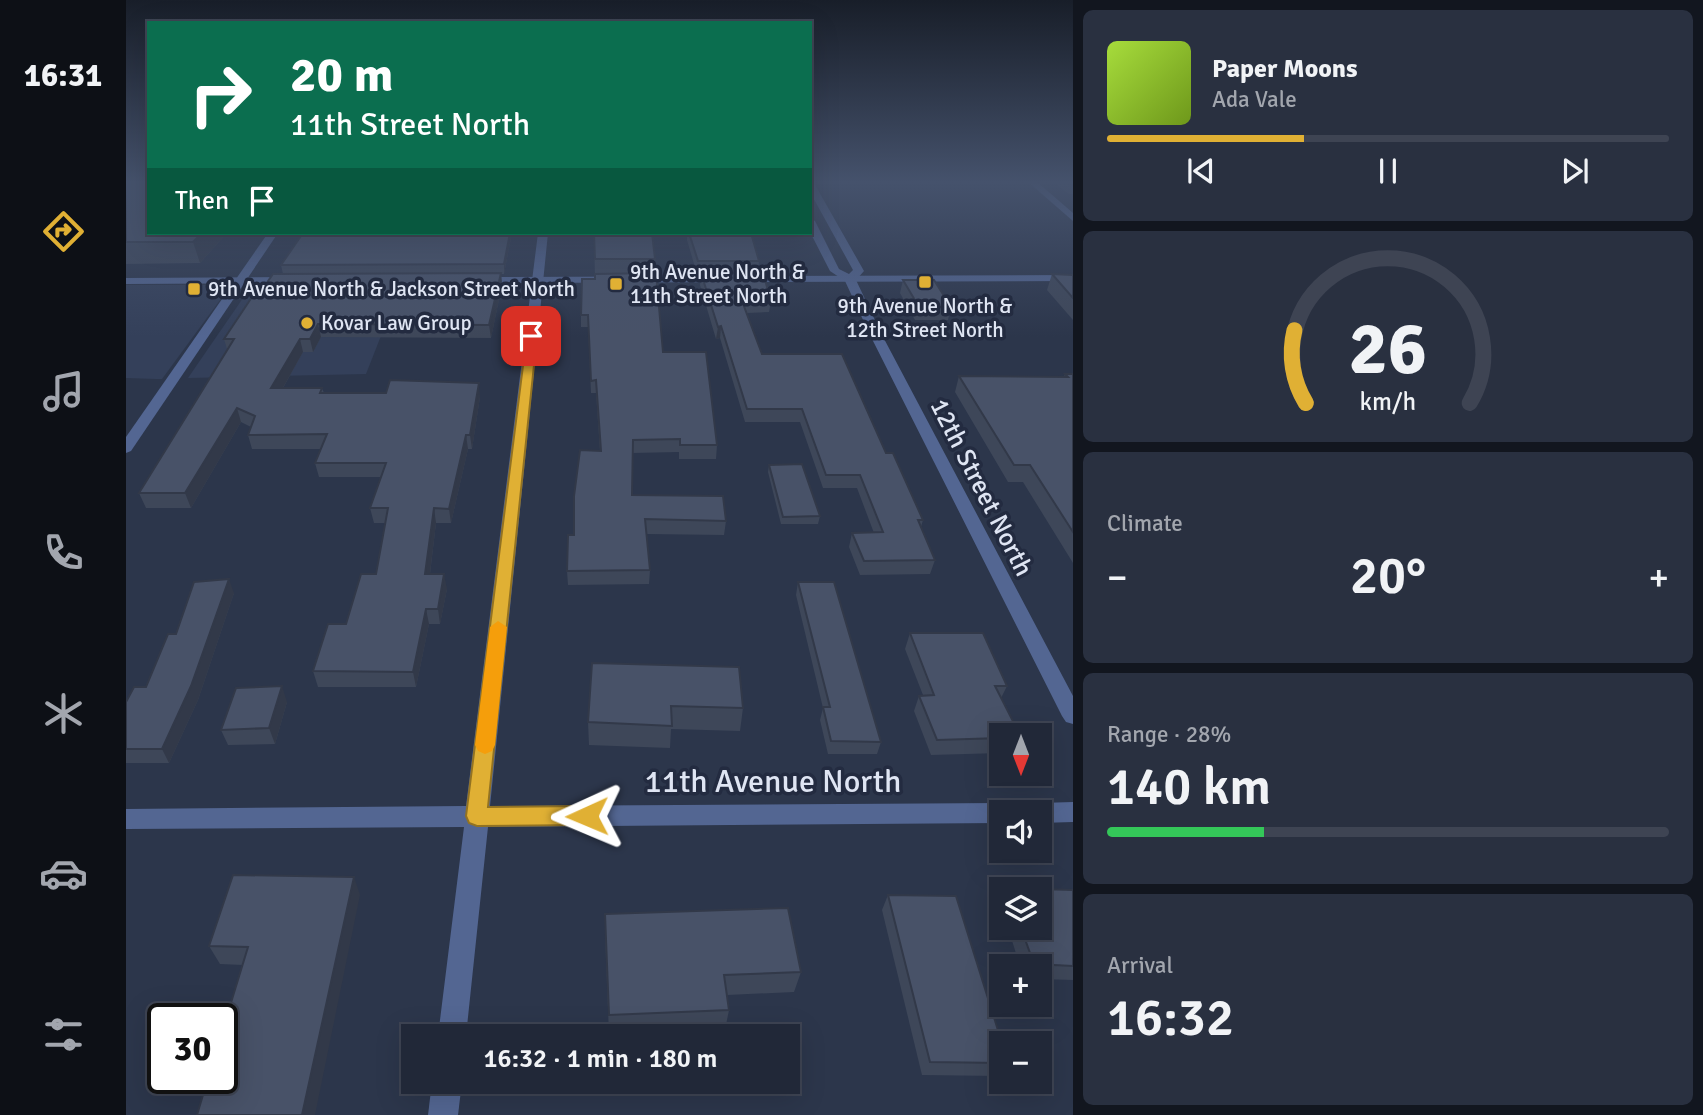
<!DOCTYPE html>
<html lang="en">
<head>
<meta charset="utf-8">
<style>
  :root { --surface:#212838; --page:#293040; --text:#f1f3f6; --muted:#a2a6ae; --line:#3e4453; --accent:#e0b034 }
  body { margin:0; font-family:Signika,sans-serif; background:var(--page); color:var(--text); height:100vh; display:flex; flex-direction:column; font-size:26px; white-space:nowrap }
  * { box-sizing:border-box; margin:0 }
  p { font-size:23px; color:var(--muted) }
  .icon { flex:none; width:38px; height:38px; fill:none; stroke:currentColor; stroke-width:2; stroke-linecap:round; stroke-linejoin:round }
  .map { position:relative; flex:1; overflow:hidden }
  .drawer { display:flex; flex-direction:column; gap:10px; padding:10px; background:#12161f; width:630px }
  .drawer>* { flex:none }
  .banner { position:absolute; left:21px; top:21px; width:665px; height:214px; border-radius:0px; box-shadow:0 7px 28px #0002,0 0 0 2px var(--line); background:#0b6e4f; color:#fff; overflow:hidden }
  .needle { width:46px; rotate:180deg }
  .fabs { position:absolute; left:863px; top:723px; display:grid; gap:14px }
  .fabs a { display:grid; place-items:center; width:63px; height:63px; border-radius:0px; background:var(--surface); box-shadow:0 7px 28px #0002,0 0 0 2px var(--line); font-size:35px }
  .speed { position:absolute; left:21px; top:1003px; display:flex; gap:14px; font-size:35px; font-weight:700; text-align:center }
  .speed>* { display:grid; place-content:center; width:91px; height:91px; border-radius:50%; background:var(--surface); box-shadow:0 7px 28px #0002,0 0 0 2px var(--line); line-height:1 }
  .speed .limit { border:4px solid #111; border-radius:10px; background:#fff; color:#111 }
  .pin { position:absolute; display:grid; place-items:center; width:60px; height:60px; color:#fff; margin:-30px; border-radius:14px; box-shadow:0 4px 10px #0006 }
  .me { position:absolute; width:77px; margin:-38px; rotate:269deg; stroke-linejoin:round; filter:drop-shadow(0 0 5px #0008) }
  .turn { display:flex; align-items:center; gap:24px; height:147px; padding:0 28px; font-size:32px }
  .turn .icon { width:91px; height:91px; stroke-width:2.5 }
  .turn b { display:block; font-size:49px; line-height:60px }
  .then { display:flex; align-items:center; height:66px; padding:0 28px; background:#0003; gap:14px; font-size:26px }
  .big { font-size:52px; font-weight:600; line-height:1.1 }
  .drawer .card { flex:1; display:flex; flex-direction:column; justify-content:center; gap:10px; min-width:0; padding:0 24px; border-radius:10px; background:var(--page) }
  .drawer .dial { align-items:center; gap:0 }
  .dial svg { height:182px; overflow:visible; fill:none; stroke:var(--line); stroke-width:7; stroke-linecap:round; text-anchor:middle }
  .dial text { fill:var(--text); stroke:none }
  .song { display:flex; align-items:center; gap:21px }
  .cover { width:84px; height:84px; border-radius:10px; background:linear-gradient(135deg,hsl(80 70% 55%),hsl(80 70% 35%)) }
  .played { height:7px; border-radius:4px; background:linear-gradient(90deg,var(--accent) 35%,var(--line) 35%) }
  .keys { display:flex; justify-content:space-around; direction:ltr }
  .heat { display:flex; justify-content:space-between; align-items:center; font-size:38px; direction:ltr }
  .charge { height:10px; border-radius:5px; background:linear-gradient(90deg,#34c759 28%,var(--line) 0) }
  .trip { position:absolute; left:275px; top:1024px; width:399px; height:70px; border-radius:0px; background:var(--surface); box-shadow:0 7px 28px #0002,0 0 0 2px var(--line); font-weight:600; line-height:70px; text-align:center }
  main { display:flex; flex:1; min-height:0 }
  .dock { display:flex; flex-direction:column; width:126px; justify-content:space-around; align-items:center; background:#0d1016; color:var(--muted) }
  .dock .icon { width:49px; height:49px }
  .dock .on { color:var(--accent) }
  .dock b { font-size:32px; color:var(--text) }
  .map>svg:first-child { display:block }
  .built { fill:#34405a }
  .lines { fill:none; stroke-linecap:round; stroke-linejoin:round }
  .minor { fill:#536692; fill-rule:evenodd }
  .tertiary { fill:#536692; fill-rule:evenodd }
  .wall { fill:#3e4759 }
  .shaded-wall { fill:#323949 }
  .building { fill:#485268; stroke:#323949; stroke-width:2 }
  .route { fill:#e0b034; stroke:#927222; stroke-width:2 }
  .slow { fill:#f59e0b }
  .poi-dot { fill:#e0b034; stroke:#232b40; stroke-width:2.5 }
  .labels { text-anchor:middle; stroke-width:7; stroke-linejoin:round; paint-order:stroke }
  .far-poi-label { font-size:21px; fill:#dfe5f3; stroke:#232b40; text-anchor:start }
  .street-label { font-size:26px; fill:#dfe5f3; stroke:#232b40 }
  .near-street-label { font-size:32px; fill:#dfe5f3; stroke:#232b40 }
</style>
</head>
<body>
<main>
<nav class="dock">
<b>16:31</b>
<svg class="icon on" aria-label="directions" viewBox="0 0 24 24"><path d="M12 3l9 9-9 9-9-9zM9 14v-3h6M13 9l2 2-2 2"/></svg>
<svg class="icon" aria-label="music" viewBox="0 0 24 24"><path d="M9 18V5l10-2v13"/><circle cx="6" cy="18" r="3"/><circle cx="16" cy="16" r="3"/></svg>
<svg class="icon" aria-label="phone" viewBox="0 0 24 24"><path d="M5 4h4l2 5-3 2q2 4 5 5l2-3 5 2v4C11 20 4 13 5 4z"/></svg>
<svg class="icon" aria-label="climate" viewBox="0 0 24 24"><path d="M12 3v18M4 7l16 10M4 17L20 7"/></svg>
<svg class="icon" aria-label="car" viewBox="0 0 24 24"><path d="M5 17H2v-5l4-1 3-4h7l3 4 3 1v5h-3M9 17h6M6 11h13"/><circle cx="7" cy="17" r="2"/><circle cx="17" cy="17" r="2"/></svg>
<svg class="icon" aria-label="filters" viewBox="0 0 24 24"><path d="M4 7h16M4 17h16"/><circle cx="9" cy="7" r="2"/><circle cx="15" cy="17" r="2"/></svg>
</nav>
<div class="map">
<svg width="947" height="1115" viewBox="0 0 947 1115">
  <rect width="100%" height="100%" fill="#2c364b"/>
  <g class="built">
    <polygon points="0,285 105,285 36,379 30,379 0,378"/>
    <polygon points="126,285 275,285 240,374 62,378"/>
  </g>
  <g class="lines">
    <g class="minor">
      <polygon points="684,181 688,183 738,271 730,280 756,335 947,696 947,724 940,722 936,716 744,335 719,281 704,271 684,232 684,218 689,221 713,269 723,274 727,270 684,192"/>
      <polygon points="901,181 910,181 947,213 947,221"/>
      <polygon points="142,233 152,233 5,451 0,453 0,437"/>
      <polygon points="412,233 422,233 364,806 875,803 883,806 886,812 875,812 875,823 362,827 340,1036 312,1036 338,827 0,829 0,809 340,806"/>
      <polygon points="947,802 947,822 914,823 914,812 903,812 906,806 914,803"/>
      <polygon points="306,1082 336,1082 332,1115 302,1115"/>
    </g>
    <g class="tertiary">
      <polygon points="947,275 947,281 353,283 347,280 353,277"/>
      <polygon points="0,278 164,277 170,280 164,283 0,284"/>
    </g>
  </g>
  <g class="wall">
    <polygon points="0,181 23,233 101,233 74,263 0,264"/>
    <polygon points="926,181 947,181 947,194 943,194"/>
    <polygon points="177,233 386,233 378,274 375,274 376,285 365,338 195,337 187,352 177,352 157,388 196,388 198,393 354,397 346,449 342,449 325,523 310,523 304,574 321,589 314,624 303,624 290,687 192,687 187,671 220,624 250,574 259,523 248,523 244,508 255,477 193,477 189,463 195,449 126,449 122,435 125,427 115,422 65,508 20,508 13,493 101,349 98,339 133,294 157,274 155,265"/>
    <polygon points="468,233 529,259 528,273 537,352 591,445 590,459 553,459 553,452 506,453 506,495 600,521 598,535 521,534 524,570 523,584 442,585 441,571 448,535 474,451 470,393 465,393 462,327 455,327 455,315 469,279"/>
    <polygon points="561,233 625,233 633,261 632,273 645,301 643,312 621,313 636,354 760,453 797,520 795,527 809,560 804,574 734,575 723,547 726,533 748,533 731,488 697,488 674,422 619,422 594,338 590,339 574,285 575,274 571,274 561,240"/>
    <polygon points="926,274 947,275 947,320 921,290"/>
    <polygon points="777,280 825,307 822,320 789,320 774,293"/>
    <polygon points="939,374 947,374 947,563 897,482 882,482 829,392 833,376 938,377"/>
    <polygon points="643,465 694,516 692,524 655,524 642,472"/>
    <polygon points="672,582 755,742 751,754 702,754 694,720 697,708 670,595"/>
    <polygon points="108,593 72,700 43,763 0,763 0,702 20,687 50,634"/>
    <polygon points="784,633 881,686 875,698 875,753 805,755 788,711 793,696 797,695 779,649"/>
    <polygon points="466,663 617,708 614,731 545,729 544,748 463,745 462,722"/>
    <polygon points="161,702 149,744 102,745 95,730"/>
    <polygon points="947,890 947,980 914,979 914,966 894,966 882,928 914,928"/>
    <polygon points="234,895 117,965 94,964 83,946"/>
    <polygon points="762,895 875,1043 875,1071 872,1076 796,1075 756,910"/>
    <polygon points="479,914 675,972 668,992 601,995 603,1010 599,1030 483,1034 479,935"/>
  </g>
  <g class="shaded-wall">
    <polygon points="76,233 101,233 74,263 67,242"/>
    <polygon points="384,233 386,233 378,274 378,264"/>
    <polygon points="375,273 376,285 365,338 363,325"/>
    <polygon points="192,324 195,337 187,352 184,339"/>
    <polygon points="595,326 594,338 590,339 592,327"/>
    <polygon points="174,339 177,352 149,402 145,388"/>
    <polygon points="353,383 354,397 346,449 344,435"/>
    <polygon points="111,408 115,422 65,508 59,493"/>
    <polygon points="340,435 342,449 325,523 323,509"/>
    <polygon points="308,508 310,523 302,589 299,574"/>
    <polygon points="318,574 321,589 314,624 312,609"/>
    <polygon points="103,579 108,593 72,700 43,763 36,749"/>
    <polygon points="300,609 303,624 290,687 287,672"/>
    <polygon points="156,686 161,702 149,744 143,728"/>
    <polygon points="228,877 234,895 189,1115 176,1115"/>
  </g>
  <g class="building">
    <polygon points="0,181 23,181 23,233 76,233 67,242 0,242"/>
    <polygon points="940,181 947,181 947,185 946,185"/>
    <polygon points="177,233 384,233 378,264 155,265"/>
    <polygon points="468,233 526,233 529,259 469,259"/>
    <polygon points="563,233 625,233 633,261 572,261"/>
    <polygon points="375,273 363,325 192,324 184,339 174,339 145,388 196,388 194,393 260,393 264,380 353,383 344,435 340,435 323,509 308,508 299,574 318,574 312,609 300,609 287,672 187,671 202,624 220,624 235,574 250,574 262,508 244,508 260,463 189,463 201,434 122,435 129,416 111,408 59,493 13,493 108,339 98,339 128,294 133,294 147,274"/>
    <polygon points="530,273 537,352 580,352 591,445 554,445 554,439 507,440 506,495 597,496 600,521 519,519 524,570 441,571 442,535 448,535 448,496 454,450 475,451 470,380 465,381 462,315 455,315 456,279 469,279 469,274"/>
    <polygon points="575,273 637,273 645,301 616,301 636,354 716,354 760,453 767,453 797,520 792,520 809,560 738,561 726,533 757,532 734,475 700,475 676,409 621,409 595,326 592,327"/>
    <polygon points="926,274 947,275 947,298"/>
    <polygon points="777,280 808,280 825,307 793,307"/>
    <polygon points="939,374 947,374 947,532 904,465 888,465 833,376 942,377"/>
    <polygon points="676,464 694,516 657,517 643,465"/>
    <polygon points="103,579 65,686 36,749 0,749 0,702 8,687 20,687 42,634 50,634 68,582"/>
    <polygon points="672,582 708,582 755,742 705,741 697,707 704,707"/>
    <polygon points="784,633 857,633 881,686 869,686 894,735 875,735 875,738 811,740 793,696 808,695"/>
    <polygon points="466,663 613,667 617,708 545,706 546,726 462,722"/>
    <polygon points="156,686 143,728 95,730 110,688"/>
    <polygon points="107,875 228,877 176,1115 71,1115 82,1078 96,1078 96,1032 122,947 83,946"/>
    <polygon points="914,889 947,890 947,966 908,964 895,928 914,928"/>
    <polygon points="762,895 830,896 876,1043 875,1063 804,1062"/>
    <polygon points="662,908 675,972 598,975 603,1010 483,1015 479,914"/>
  </g>
  <linearGradient id="sky" x2="0" y2="1"><stop stop-color="#181e29"/><stop offset="0.54" stop-color="#45526c"/><stop offset="1" stop-color="#45526c" stop-opacity="0"/></linearGradient>
  <rect width="947" height="337" fill="url(#sky)"/>
  <polygon class="route" points="401,334 411,336 362,807 461,806 469,809 472,816 469,822 461,825 351,826 343,823 340,816"/>
  <polygon class="slow" points="372,621 381,627 369,745 366,751 359,754 352,751 349,745 364,627"/>
  <g class="poi-dot">
    <rect x="792" y="275" width="14" height="14" rx="3.5"/>
    <rect x="483" y="277" width="14" height="14" rx="3.5"/>
    <rect x="61" y="282" width="14" height="14" rx="3.5"/>
    <circle cx="181" cy="323" r="7"/>
  </g>
  <g class="labels">
    <g class="far-poi-label">
      <text x="504" y="279">9th Avenue North &amp;<tspan x="504" dy="24">11th Street North</tspan></text>
      <text x="82" y="296">9th Avenue North &amp; Jackson Street North</text>
      <text x="799" y="313" text-anchor="middle">9th Avenue North &amp;<tspan x="799" dy="24">12th Street North</tspan></text>
      <text x="195" y="330">Kovar Law Group</text>
    </g>
    <g class="street-label">
      <text transform="translate(856 487) rotate(63)" y="9">12th Street North</text>
    </g>
    <g class="near-street-label">
      <text x="647" y="792">11th Avenue North</text>
    </g>
  </g>
</svg>
<div class="fabs">
<a><svg class="needle" viewBox="-14 -14 28 28"><path d="M0-13l5 13h-10z" fill="#e53935"/><path d="M0 13l5-13h-10z" fill="#a2a6ae"/></svg></a>
<a><svg class="icon" aria-label="sound" viewBox="0 0 24 24"><path d="M4 9h4l5-4v14l-5-4H4zM17 9q2 3 0 6"/></svg></a>
<a><svg class="icon" aria-label="layers" viewBox="0 0 24 24"><path d="M12 4l9 5-9 5-9-5zM3 14l9 5 9-5"/></svg></a>
<a>+</a>
<a>−</a>
</div>
<div class="speed"><div class="limit">30</div></div>
<div class="pin" style="left:405px;top:336px;background:#d93025"><svg class="icon" aria-label="arrive" viewBox="0 0 24 24"><path d="M6 21V4h12l-3 4 3 4H6"/></svg></div>
<svg class="me" style="left:461px;top:816px" viewBox="-20 -20 40 40"><path d="M0-17L14 15 0 8-14 15z" fill="#e0b034" stroke="#fff" stroke-width="4"/></svg>
<div class="trip">16:32 · 1 min · 180 m</div>
<div class="banner">
<div class="turn"><svg class="icon" aria-label="right" viewBox="0 0 24 24"><path d="M7 20v-9h11M14 6l5 5-5 5"/></svg><div><b>20 m</b>11th Street North</div></div>
<div class="then">Then<svg class="icon" aria-label="arrive" viewBox="0 0 24 24"><path d="M6 21V4h12l-3 4 3 4H6"/></svg></div>
</div>
</div>
<section class="drawer">
<div class="card">
<div class="song"><i class="cover"></i><div><b>Paper Moons</b><p>Ada Vale</p></div></div>
<div class="played"></div>
<div class="keys"><svg class="icon" aria-label="previous" viewBox="0 0 24 24"><path d="M18 5L8 12l10 7zM5 5v14"/></svg><svg class="icon" aria-label="pause" viewBox="0 0 24 24"><path d="M8 5v14M16 5v14"/></svg><svg class="icon" aria-label="next" viewBox="0 0 24 24"><path d="M6 5l10 7-10 7zM19 5v14"/></svg></div>
</div>
<div class="card dial"><svg viewBox="0 0 100 80">
<path d="M14 69A42 42 0 1 1 86 69"/>
<path d="M14 69A42 42 0 0 1 9 37" stroke="#e0b034"/>
<text x="50" y="56" font-size="32" font-weight="700">26</text>
<text x="50" y="72" font-size="11">km/h</text>
</svg></div>
<div class="card"><p>Climate</p>
<div class="heat"><a>−</a><b class="big">20°</b><a>+</a></div>
</div>
<div class="card"><p>Range · 28%</p><b class="big">140 km</b><div class="charge"></div></div>
<div class="card"><p>Arrival</p><b class="big">16:32</b></div>
</section>
</main>
</body>
</html>
